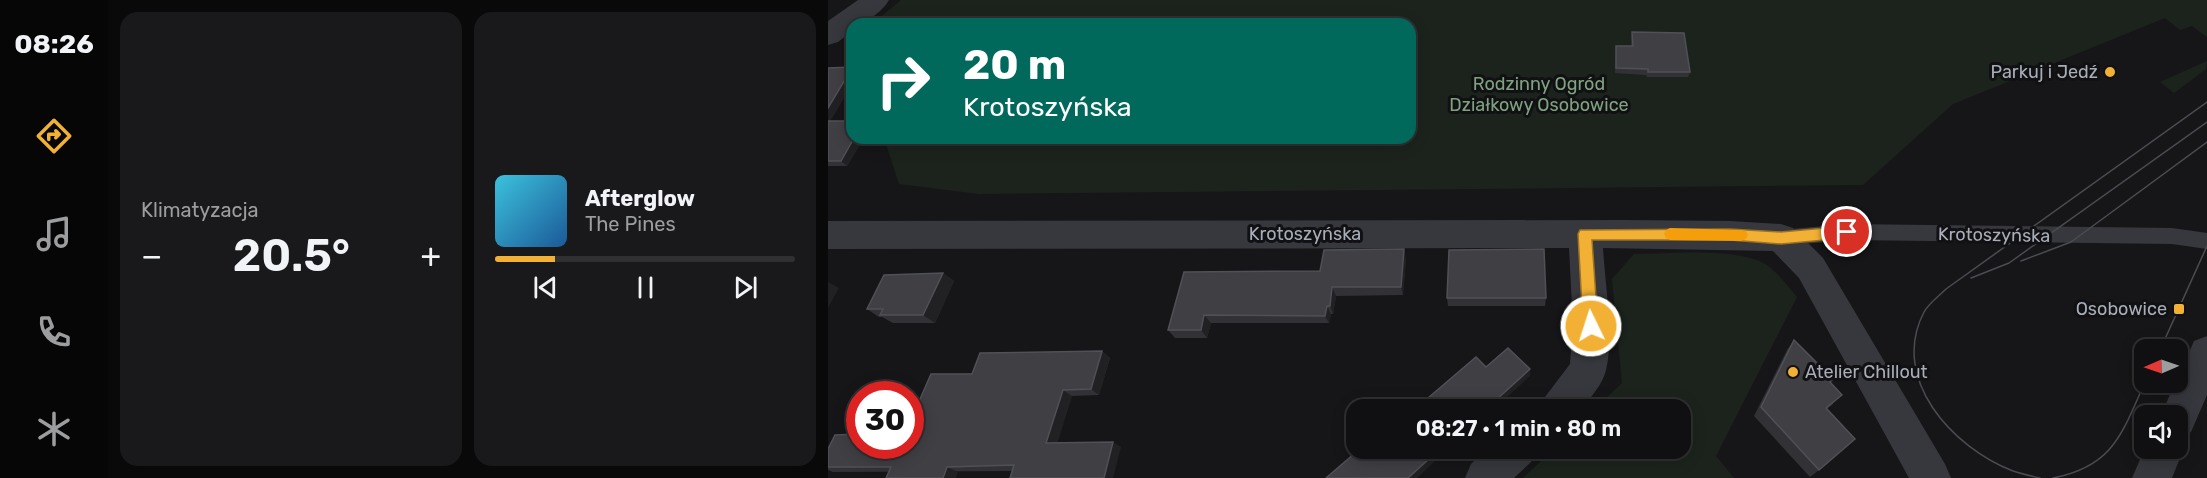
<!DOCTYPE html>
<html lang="pl">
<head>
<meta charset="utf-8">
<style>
  :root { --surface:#101012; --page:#19191b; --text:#f1f3f6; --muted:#9c9d9f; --line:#303032; --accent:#f2b134 }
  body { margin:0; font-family:Rubik,sans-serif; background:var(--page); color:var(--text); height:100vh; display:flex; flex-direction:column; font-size:22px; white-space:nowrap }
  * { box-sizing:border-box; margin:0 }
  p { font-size:20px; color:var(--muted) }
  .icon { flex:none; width:33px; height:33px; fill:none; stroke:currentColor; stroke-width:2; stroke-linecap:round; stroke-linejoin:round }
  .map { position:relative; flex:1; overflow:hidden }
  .sheet { display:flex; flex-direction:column; gap:12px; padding:12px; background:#09090a; width:720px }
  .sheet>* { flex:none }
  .guide { position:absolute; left:18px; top:18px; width:570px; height:126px; border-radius:18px; box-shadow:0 3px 15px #0003,0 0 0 2px var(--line); background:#00695c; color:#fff; overflow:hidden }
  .needle { width:39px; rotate:268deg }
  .fabs { position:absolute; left:1306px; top:339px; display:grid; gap:12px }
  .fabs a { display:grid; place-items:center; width:54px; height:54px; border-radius:12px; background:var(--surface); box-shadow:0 3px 15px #0003,0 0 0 2px var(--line); font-size:30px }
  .speed { position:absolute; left:18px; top:381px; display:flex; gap:12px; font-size:30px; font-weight:700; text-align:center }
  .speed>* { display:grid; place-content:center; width:78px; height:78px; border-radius:50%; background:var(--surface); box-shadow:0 3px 15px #0003,0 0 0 2px var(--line); line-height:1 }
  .speed .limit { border:9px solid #d22; background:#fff; color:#111 }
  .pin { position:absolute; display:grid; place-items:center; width:51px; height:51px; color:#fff; margin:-26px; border:3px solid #fff; border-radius:50%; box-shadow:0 2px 6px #0007 }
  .me { position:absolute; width:66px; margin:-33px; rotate:356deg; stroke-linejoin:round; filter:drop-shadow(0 0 4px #0008) }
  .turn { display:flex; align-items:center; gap:21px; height:126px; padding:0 18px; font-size:27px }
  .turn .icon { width:78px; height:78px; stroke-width:2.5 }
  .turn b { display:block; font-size:42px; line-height:51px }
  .big { font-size:45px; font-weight:600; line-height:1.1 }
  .sheet .widget { flex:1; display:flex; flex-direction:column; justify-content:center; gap:9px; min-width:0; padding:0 21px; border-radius:18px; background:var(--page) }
  .song { display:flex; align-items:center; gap:18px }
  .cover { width:72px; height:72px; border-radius:9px; background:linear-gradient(135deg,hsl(190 70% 55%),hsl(210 70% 35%)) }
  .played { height:6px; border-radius:3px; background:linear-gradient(90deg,var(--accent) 20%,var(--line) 20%) }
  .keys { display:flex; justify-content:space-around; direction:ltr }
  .heat { display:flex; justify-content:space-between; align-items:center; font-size:33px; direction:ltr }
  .sheet .tiles { flex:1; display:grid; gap:12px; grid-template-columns:repeat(2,1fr) }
  .trip { position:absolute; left:518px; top:399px; width:345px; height:60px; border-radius:18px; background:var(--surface); box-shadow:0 3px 15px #0003,0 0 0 2px var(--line); font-weight:600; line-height:60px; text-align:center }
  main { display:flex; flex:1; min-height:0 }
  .menu { display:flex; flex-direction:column; width:108px; justify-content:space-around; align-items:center; background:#060607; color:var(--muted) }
  .menu .icon { width:42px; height:42px }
  .menu .selected { color:var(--accent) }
  .menu b { font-size:27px; color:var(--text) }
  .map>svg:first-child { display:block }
  .green { fill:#1c231d }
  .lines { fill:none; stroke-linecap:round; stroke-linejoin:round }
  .service { fill:#37383d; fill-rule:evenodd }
  .minor { fill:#37383d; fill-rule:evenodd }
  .tertiary { fill:#37383d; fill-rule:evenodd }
  .tram { stroke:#4a4c52; stroke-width:1.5 }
  .wall { fill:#323236 }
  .shaded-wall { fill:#212124 }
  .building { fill:#3f3f44; stroke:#4f5156; stroke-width:1.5 }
  .route { fill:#f2b134; stroke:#9d7322; stroke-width:1.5 }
  .slow { fill:#f59e0b }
  .poi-dot { fill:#f2b134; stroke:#111113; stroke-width:2 }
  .labels { text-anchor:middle; stroke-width:6; stroke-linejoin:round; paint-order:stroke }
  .poi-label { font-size:18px; fill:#a8adb8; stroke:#111113; text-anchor:end }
  .park-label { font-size:18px; fill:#7fa381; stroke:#111113 }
  .street-label { font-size:18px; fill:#a8adb8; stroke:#111113 }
</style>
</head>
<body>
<main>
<nav class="menu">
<b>08:26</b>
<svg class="icon selected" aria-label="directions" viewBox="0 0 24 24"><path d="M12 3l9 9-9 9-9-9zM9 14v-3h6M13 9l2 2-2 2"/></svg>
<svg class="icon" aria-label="music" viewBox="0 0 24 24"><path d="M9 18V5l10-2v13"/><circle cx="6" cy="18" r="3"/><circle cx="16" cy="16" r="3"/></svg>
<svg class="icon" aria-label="phone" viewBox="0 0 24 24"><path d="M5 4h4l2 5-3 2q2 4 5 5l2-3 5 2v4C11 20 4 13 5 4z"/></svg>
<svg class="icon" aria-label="climate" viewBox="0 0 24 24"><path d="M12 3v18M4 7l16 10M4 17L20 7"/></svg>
</nav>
<section class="sheet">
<div class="tiles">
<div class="widget"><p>Klimatyzacja</p>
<div class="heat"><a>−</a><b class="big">20.5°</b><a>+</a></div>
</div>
<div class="widget">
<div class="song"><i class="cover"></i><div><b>Afterglow</b><p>The Pines</p></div></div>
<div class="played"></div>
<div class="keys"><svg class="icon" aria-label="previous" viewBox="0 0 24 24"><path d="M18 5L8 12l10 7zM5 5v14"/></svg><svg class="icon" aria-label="pause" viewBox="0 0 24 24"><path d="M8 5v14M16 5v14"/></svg><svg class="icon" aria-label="next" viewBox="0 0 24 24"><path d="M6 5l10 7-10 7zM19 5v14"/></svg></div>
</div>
</div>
</section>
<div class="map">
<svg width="1379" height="478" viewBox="0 0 1379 478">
  <rect width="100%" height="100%" fill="#161618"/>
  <g class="green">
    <polygon points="73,0 1379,0 1379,37 1364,26 1352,30 1337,18 1125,104 1035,185 151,194 71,184 56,138 582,138 582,24 44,24"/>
    <polygon points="1379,61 1378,69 1346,93 1332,82"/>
    <path d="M806 254C840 254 909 247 937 264 949 271 960 287 969 297L888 456 906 478H695L726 449 852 448V410L766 409 794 383 784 279Z"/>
  </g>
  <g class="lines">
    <polygon class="service" points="1019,224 1344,228 1379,233 1379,249 1344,244 1019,240 953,246 947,243 944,238 947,233 953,230"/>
    <g class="minor">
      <path d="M30 0H61C54 12 38 24 24 24V31L10 42 0 45V21Z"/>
      <path d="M796 220 902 221 953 224 965 228 995 258 1117 464 1123 478H1081L971 278 945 251 775 248C777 282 786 338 778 370 775 384 762 398 753 410H711L717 397 742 364 745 326 741 248 0 249V221Z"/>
      <polygon points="660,448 708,448 703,462 686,478 637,478 643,464"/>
    </g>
    <polygon class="tertiary" points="1379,336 1379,395 1363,432 1352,437 1356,448 1344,478 1304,478 1317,448 1350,448 1350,416 1333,416 1347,382 1350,382 1350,377 1366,341"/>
    <g class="tram">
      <polyline points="1193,261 1243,242 1379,142"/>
      <polyline points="1143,278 1181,263 1379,122"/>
      <polyline points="1332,350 1379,246"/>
      <path d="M1212 478C1203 476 1194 474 1185 471 1125 448 1061 379 1096 312 1101 303 1111 296 1118 289L1379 102"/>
      <path d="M1225 478C1286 466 1294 433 1317 382"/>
    </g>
  </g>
  <g class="wall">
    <polygon points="804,32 862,72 860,77 819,77 818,75 787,73 788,46 803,46 803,37"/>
    <polygon points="24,67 24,84 2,121 24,138 36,138 19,166 0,166 0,68"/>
    <polygon points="578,258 575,295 508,296 505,314 503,314 501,323 383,323 379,338 347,338 340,330 356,272 492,271"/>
    <polygon points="115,273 126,281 107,323 65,323 54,317 51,317 39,309"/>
    <polygon points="619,298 718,298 717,306 620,306"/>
    <polygon points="966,340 1002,382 1005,404 999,409 991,470 982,477 926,416 959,350"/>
    <polygon points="274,351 282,358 271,395 244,396 229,442 293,447 185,471 5,472 0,470 0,449 82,446 144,374"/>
  </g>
  <g class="shaded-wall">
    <polygon points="24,68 24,84 0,124 0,108"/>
    <polygon points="26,138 36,138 19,166 13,161"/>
    <polygon points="576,249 578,258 575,295 573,287"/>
    <polygon points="115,273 126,281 107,323 95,315"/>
    <polygon points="0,282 11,288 0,308"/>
    <polygon points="504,287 508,296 505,314 502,306"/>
    <polygon points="499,306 503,314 501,323 497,316"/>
    <polygon points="376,315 383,323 379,338 373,330"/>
    <polygon points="274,351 282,358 271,395 263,389"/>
    <polygon points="702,369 702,376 665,410 657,410"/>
    <polygon points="235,390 244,396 228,448 218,443"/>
    <polygon points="285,442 293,447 285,478 276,478"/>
    <polygon points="613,448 621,448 589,478 580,478"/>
    <polygon points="119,467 130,472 128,478 115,478"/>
  </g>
  <g class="building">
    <polygon points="804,32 856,33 862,72 820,72 820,69 788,68 788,46 805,46"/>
    <polygon points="24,67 24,68 0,108 0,68"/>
    <polygon points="0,121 24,121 24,138 26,138 13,161 0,161"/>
    <polygon points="576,249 573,287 504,287 502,306 499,306 497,316 376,315 373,330 340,330 356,272 492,271 496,250"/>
    <polygon points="716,249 718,298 619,298 621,250"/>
    <polygon points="115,273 95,315 52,315 55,309 39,309 56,275"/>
    <polygon points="966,340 1005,379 1002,382 1014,395 998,408 1027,439 991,470 933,407"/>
    <polygon points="680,348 702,369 657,410 586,410 648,357 658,367"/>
    <polygon points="274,351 263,389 235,390 218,443 285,442 276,478 182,478 186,465 119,467 115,478 58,478 63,467 0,467 0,449 7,435 32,434 32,446 82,446 82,422 103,374 144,374 152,353"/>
    <polygon points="533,448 613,448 580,478 498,478"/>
  </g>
  <polygon class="route" points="1019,226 1024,228 1026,232 1024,236 1019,238 953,244 902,240 764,240 770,326 768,331 763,333 757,331 755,326 750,234 752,230 902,229 953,232"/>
  <polygon class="slow" points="842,228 913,230 918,231 920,235 918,239 913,241 842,240 838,238 836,234 838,230"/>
  <g class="poi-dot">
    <circle cx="1282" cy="72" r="6"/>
    <rect x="1345" y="303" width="12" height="12" rx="3"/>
    <circle cx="965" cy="372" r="6"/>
  </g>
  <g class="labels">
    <g class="poi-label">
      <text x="1270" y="78">Parkuj i Jedź</text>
      <text x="1339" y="315">Osobowice</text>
      <text x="977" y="378" text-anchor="start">Atelier Chillout</text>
    </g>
    <g class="park-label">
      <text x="711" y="90">Rodzinny Ogród<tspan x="711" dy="21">Działkowy Osobowice</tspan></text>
    </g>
    <g class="street-label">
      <text x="477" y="240">Krotoszyńska</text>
      <text transform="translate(1166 235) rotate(1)" y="6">Krotoszyńska</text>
    </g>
  </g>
</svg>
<div class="fabs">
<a><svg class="needle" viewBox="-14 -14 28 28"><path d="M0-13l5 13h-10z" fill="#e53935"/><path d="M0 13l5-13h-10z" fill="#9c9d9f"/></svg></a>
<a><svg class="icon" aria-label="sound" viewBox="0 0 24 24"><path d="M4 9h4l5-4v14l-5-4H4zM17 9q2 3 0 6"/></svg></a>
</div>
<div class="speed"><div class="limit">30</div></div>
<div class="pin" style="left:1019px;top:232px;background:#d93025"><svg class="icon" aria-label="arrive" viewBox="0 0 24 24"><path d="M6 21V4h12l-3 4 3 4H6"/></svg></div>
<svg class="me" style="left:763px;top:326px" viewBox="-20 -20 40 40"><circle r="17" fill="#f2b134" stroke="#fff" stroke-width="3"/><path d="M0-11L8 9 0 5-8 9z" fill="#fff"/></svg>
<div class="trip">08:27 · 1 min · 80 m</div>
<div class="guide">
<div class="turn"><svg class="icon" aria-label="right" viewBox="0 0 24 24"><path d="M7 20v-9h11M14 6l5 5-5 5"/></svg><div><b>20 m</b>Krotoszyńska</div></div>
</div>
</div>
</main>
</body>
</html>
